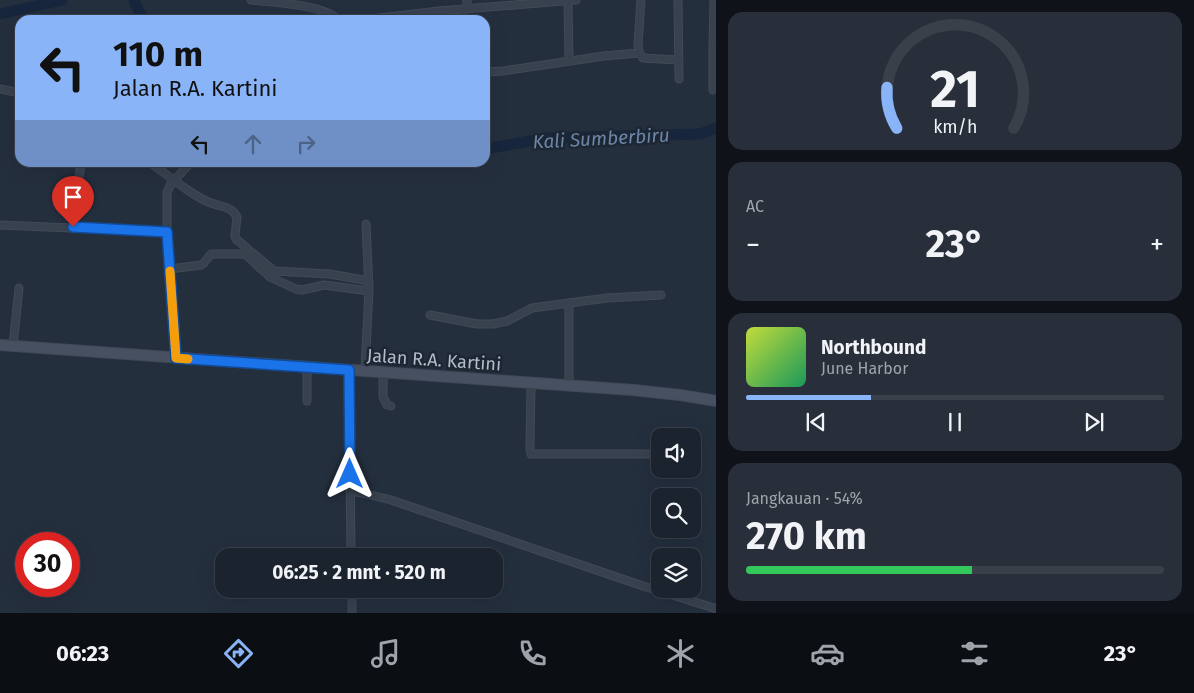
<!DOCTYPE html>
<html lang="id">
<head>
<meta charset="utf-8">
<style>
  :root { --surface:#1b232e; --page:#282f3a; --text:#f1f3f6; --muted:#a0a4aa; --line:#39404a; --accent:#8ab4f8 }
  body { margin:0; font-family:"Fira Sans",sans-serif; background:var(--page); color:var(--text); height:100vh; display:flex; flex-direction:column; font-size:19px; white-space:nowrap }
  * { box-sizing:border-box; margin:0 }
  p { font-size:16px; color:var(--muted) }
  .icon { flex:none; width:28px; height:28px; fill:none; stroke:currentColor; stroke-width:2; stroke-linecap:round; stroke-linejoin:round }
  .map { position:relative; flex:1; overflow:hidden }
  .side { display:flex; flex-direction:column; gap:12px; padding:12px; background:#0f1319; width:478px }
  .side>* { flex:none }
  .top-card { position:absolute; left:15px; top:15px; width:475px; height:152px; border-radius:15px; box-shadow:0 5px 20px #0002,0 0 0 1px var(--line); background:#8ab4f8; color:#111; overflow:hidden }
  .tools { position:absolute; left:651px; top:428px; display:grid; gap:10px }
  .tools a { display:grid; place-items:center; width:50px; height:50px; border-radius:10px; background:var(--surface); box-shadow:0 5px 20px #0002,0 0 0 1px var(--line); font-size:25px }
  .speed { position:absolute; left:15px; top:532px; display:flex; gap:10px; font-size:25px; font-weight:700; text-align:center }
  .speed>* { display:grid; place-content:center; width:65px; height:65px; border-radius:50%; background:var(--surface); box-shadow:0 5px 20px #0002,0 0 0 1px var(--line); line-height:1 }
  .speed .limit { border:8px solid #d22; background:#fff; color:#111 }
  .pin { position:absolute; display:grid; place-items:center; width:42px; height:42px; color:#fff; margin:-51px -21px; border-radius:50% 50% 50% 0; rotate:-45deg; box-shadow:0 0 5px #0007 }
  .pin .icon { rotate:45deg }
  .me { position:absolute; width:55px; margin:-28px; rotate:0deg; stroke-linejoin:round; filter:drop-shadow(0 0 4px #0008) }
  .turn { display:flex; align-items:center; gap:18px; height:105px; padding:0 15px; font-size:22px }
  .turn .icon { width:65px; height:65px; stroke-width:2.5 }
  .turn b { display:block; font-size:35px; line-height:42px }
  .lanes { display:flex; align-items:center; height:48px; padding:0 15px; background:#0003; justify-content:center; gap:25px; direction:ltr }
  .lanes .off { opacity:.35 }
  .big { font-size:38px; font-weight:700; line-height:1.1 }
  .side .widget { flex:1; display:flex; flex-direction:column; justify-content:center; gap:8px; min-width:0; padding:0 18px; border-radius:15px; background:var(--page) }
  .side .dial { align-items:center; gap:0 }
  .dial svg { height:130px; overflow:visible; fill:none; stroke:var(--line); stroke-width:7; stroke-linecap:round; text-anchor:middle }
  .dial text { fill:var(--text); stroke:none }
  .song { display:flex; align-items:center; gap:15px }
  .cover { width:60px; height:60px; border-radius:8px; background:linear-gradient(135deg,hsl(70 70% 55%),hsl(150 70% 35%)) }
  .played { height:5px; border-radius:2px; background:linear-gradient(90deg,var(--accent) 30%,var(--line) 30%) }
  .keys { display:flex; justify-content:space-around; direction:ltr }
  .heat { display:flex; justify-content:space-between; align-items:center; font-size:28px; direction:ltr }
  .charge { height:8px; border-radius:4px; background:linear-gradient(90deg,#34c759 54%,var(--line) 0) }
  .trip { position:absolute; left:215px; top:548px; width:288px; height:50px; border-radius:15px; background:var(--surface); box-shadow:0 5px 20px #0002,0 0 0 1px var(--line); font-weight:700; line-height:50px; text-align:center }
  .tab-bar { display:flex; height:80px; justify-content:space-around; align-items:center; background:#0b0e12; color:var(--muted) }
  .tab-bar .icon { width:35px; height:35px }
  .tab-bar .current { color:var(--accent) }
  .tab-bar b { font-size:22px; color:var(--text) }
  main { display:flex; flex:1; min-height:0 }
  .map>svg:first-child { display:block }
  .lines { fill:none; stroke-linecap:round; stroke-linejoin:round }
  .river { stroke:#17263c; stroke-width:11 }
  .minor-casing { stroke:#414a57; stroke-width:9 }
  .secondary-casing { stroke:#414a57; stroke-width:12 }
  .minor { stroke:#38414e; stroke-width:7 }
  .secondary { stroke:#465061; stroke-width:10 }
  .route-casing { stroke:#114b97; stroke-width:12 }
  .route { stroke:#1a73e8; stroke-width:9 }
  .slow { stroke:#f59e0b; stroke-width:9 }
  .labels { text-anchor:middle; stroke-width:5; stroke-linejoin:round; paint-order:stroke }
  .street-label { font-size:18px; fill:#b4bcc9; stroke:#1d2633 }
  .water-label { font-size:19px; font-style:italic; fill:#6d86a8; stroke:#1d2633 }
</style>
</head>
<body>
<main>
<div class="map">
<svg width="717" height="613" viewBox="0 0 717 613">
  <rect width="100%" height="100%" fill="#242f3e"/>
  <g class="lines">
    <g class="river">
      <polyline points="134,0 139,12 145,20"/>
      <polyline points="0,14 62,0"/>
      <polyline points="485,149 547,138 700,134 717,128"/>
    </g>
    <defs>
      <g id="minor">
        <path d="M251 0C271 2 326 5 338 20"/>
        <polyline points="467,0 467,9"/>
        <polyline points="678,0 679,79"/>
        <polyline points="714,0 713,48 717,47"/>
        <polyline points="568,1 569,61"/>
        <polyline points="362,20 439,11 576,0"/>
        <polyline points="713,48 713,90"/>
        <polyline points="639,53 643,58 678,60"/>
        <polyline points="485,72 503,71 604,56 639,53 638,44 641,0"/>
        <polyline points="0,89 20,93"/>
        <path d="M152 164C171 177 189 194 211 203 221 207 232 206 237 217L235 236 236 239 274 271 330 274 369 281"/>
        <polyline points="0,225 167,232"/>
        <polyline points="73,227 81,162"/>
        <polyline points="170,269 201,265 204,263 211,254 245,254 270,277 296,289 302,290 324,285 369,291"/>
        <polyline points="569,303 607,298 661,295"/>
        <polyline points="430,315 477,324 493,324 507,321 532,308 569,303 569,386"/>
        <polyline points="13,346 19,288"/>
        <polyline points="176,358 167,232 167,192 171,184 191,162"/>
        <polyline points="307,367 307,401"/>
        <polyline points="349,370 351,556"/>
        <polyline points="365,371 369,289 366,224"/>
        <polyline points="383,372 383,397 387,405 391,406"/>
        <polyline points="531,383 530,449 531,454 660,454"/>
        <polyline points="350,491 367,494 391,500 643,586 717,609"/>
        <polyline points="352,589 352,613"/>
      </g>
      <polyline id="secondary" points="0,345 633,390 680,395 717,401"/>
    </defs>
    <use href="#minor" class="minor-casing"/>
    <use href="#secondary" class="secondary-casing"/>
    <use href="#minor" class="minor"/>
    <use href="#secondary" class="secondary"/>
  </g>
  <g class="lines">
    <defs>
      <polyline id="route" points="73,227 167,232 176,358 349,370 350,474"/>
    </defs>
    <use href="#route" class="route-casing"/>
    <use href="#route" class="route"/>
    <polyline class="slow" points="170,271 176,358 188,359"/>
  </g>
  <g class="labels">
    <g class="street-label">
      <text transform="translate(434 360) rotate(4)" y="6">Jalan R.A. Kartini</text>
    </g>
    <g class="water-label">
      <text transform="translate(601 138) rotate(-3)" y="7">Kali Sumberbiru</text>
    </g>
  </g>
</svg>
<div class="tools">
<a><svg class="icon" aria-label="sound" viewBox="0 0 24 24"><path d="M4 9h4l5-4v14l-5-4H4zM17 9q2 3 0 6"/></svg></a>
<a><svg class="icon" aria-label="search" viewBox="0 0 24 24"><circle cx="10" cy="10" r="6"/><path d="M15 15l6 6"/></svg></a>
<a><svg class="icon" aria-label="layers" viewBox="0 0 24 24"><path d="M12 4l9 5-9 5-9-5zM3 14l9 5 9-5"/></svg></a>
</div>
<div class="speed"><div class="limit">30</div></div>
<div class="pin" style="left:73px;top:227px;background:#d93025"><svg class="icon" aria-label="arrive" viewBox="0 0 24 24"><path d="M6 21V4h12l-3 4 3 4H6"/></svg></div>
<svg class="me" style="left:350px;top:474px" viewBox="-20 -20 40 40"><path d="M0-17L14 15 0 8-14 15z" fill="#1a73e8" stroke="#fff" stroke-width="4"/></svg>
<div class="trip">06:25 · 2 mnt · 520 m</div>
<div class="top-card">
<div class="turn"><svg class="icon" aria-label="left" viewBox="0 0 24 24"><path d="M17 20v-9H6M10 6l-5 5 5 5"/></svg><div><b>110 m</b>Jalan R.A. Kartini</div></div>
<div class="lanes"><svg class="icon" aria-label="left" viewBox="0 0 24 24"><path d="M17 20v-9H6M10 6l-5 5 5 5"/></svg><svg class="icon off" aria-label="ahead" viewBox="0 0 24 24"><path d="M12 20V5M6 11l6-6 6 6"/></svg><svg class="icon off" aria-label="right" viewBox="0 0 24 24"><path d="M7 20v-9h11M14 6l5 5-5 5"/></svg></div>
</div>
</div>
<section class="side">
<div class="widget dial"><svg viewBox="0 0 100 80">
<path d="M14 69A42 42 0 1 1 86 69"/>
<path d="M14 69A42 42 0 0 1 8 44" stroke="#8ab4f8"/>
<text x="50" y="56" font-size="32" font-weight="700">21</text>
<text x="50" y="72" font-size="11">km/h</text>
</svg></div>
<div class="widget"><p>AC</p>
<div class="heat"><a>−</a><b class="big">23°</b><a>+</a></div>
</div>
<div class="widget">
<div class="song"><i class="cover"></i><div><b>Northbound</b><p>June Harbor</p></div></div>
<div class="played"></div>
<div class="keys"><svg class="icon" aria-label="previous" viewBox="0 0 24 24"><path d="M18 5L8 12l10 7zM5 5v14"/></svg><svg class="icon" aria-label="pause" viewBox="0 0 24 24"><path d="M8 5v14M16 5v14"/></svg><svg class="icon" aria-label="next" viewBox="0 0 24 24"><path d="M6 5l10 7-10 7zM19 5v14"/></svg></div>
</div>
<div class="widget"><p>Jangkauan · 54%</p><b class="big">270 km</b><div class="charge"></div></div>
</section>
</main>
<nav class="tab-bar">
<b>06:23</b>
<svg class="icon current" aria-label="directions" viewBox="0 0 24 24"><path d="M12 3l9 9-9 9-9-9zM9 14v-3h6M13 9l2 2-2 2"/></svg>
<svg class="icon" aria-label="music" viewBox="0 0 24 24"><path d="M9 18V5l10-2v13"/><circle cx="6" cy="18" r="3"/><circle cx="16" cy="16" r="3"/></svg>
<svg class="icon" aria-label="phone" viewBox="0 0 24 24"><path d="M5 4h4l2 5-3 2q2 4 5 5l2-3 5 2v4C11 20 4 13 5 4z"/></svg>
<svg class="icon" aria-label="climate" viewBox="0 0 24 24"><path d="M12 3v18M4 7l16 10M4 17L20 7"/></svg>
<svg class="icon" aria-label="car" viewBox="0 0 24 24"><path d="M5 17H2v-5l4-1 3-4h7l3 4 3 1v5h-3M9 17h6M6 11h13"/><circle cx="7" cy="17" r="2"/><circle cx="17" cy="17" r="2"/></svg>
<svg class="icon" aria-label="filters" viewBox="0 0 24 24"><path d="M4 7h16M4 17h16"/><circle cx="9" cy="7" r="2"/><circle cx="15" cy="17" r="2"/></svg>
<b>23°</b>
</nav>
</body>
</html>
